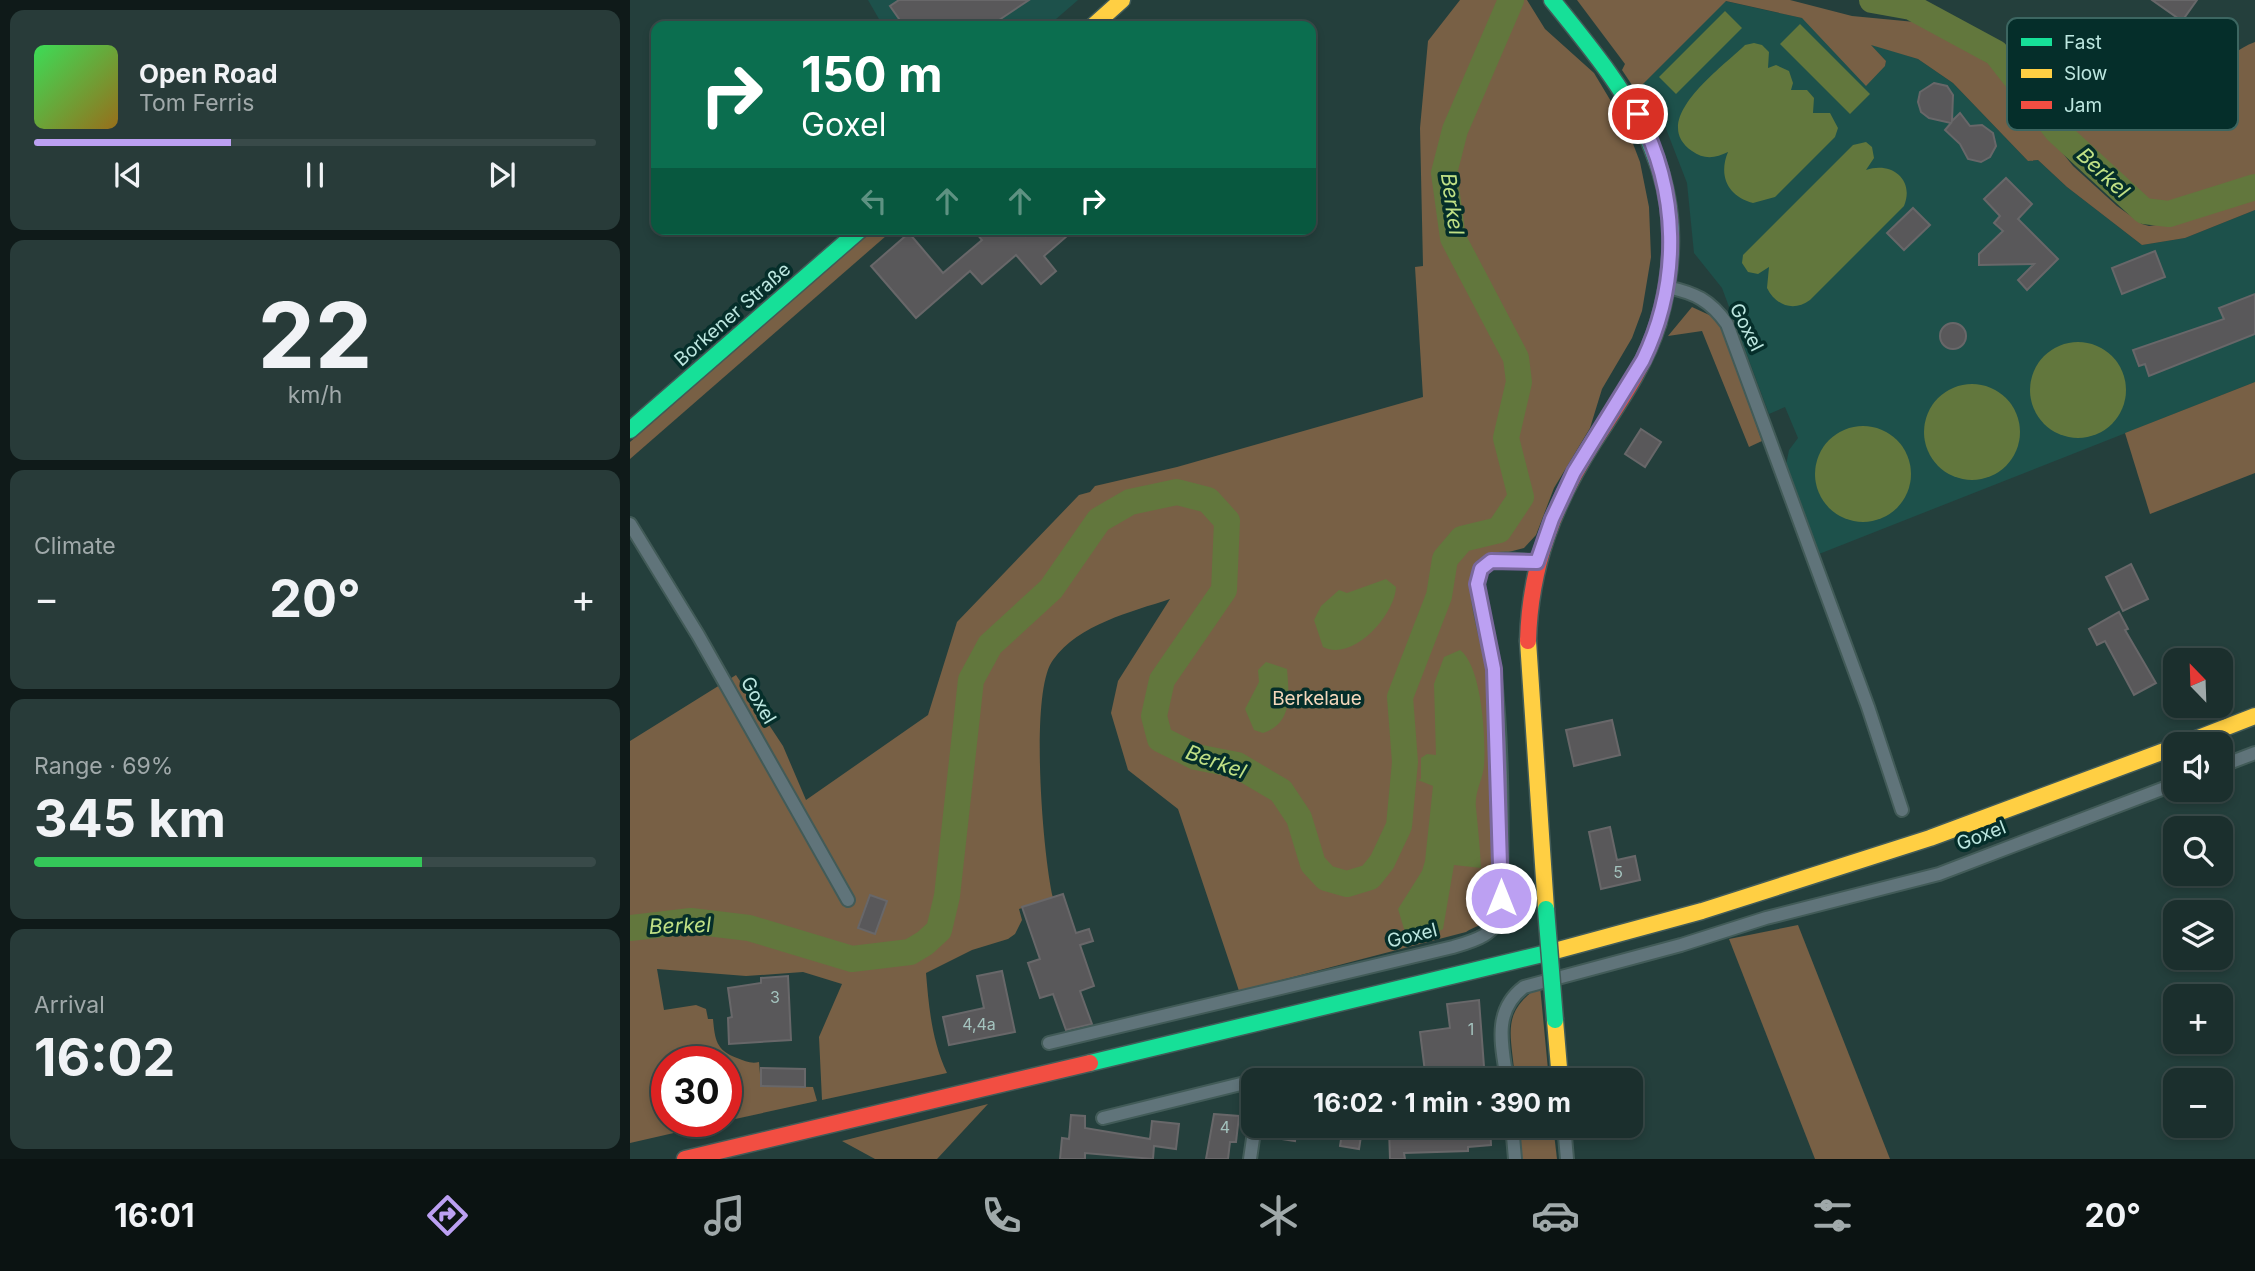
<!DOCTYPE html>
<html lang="en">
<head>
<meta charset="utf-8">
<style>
  :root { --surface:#1b2f2d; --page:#283b39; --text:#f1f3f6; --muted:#a0a9aa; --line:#394a49; --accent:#bca0f2 }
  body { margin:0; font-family:Inter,sans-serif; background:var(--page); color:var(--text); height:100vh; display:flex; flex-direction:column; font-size:26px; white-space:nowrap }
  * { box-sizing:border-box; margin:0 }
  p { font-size:23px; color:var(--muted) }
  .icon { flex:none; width:38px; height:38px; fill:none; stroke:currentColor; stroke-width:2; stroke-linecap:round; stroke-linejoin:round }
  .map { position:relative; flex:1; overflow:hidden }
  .drawer { display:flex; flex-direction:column; gap:10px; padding:10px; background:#0f1a19; width:630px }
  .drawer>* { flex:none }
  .hud { position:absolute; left:21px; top:21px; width:665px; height:214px; border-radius:14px; box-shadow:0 4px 10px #0003,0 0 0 2px var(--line); background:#0b6e4f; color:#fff; overflow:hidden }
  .needle { width:46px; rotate:337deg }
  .tools { position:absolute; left:1533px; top:648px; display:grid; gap:14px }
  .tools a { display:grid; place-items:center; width:70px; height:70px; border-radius:14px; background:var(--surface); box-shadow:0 4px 10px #0003,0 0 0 2px var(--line); font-size:35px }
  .speed { position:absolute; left:21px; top:1046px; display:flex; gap:14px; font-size:35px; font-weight:700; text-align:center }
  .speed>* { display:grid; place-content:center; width:91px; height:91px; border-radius:50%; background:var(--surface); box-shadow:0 4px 10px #0003,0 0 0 2px var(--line); line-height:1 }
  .speed .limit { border:10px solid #d22; background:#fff; color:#111 }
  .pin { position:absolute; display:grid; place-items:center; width:60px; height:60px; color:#fff; margin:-30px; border:4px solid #fff; border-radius:50%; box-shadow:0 2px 7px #0007 }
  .me { position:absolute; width:77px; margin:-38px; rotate:0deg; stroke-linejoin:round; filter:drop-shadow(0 0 5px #0008) }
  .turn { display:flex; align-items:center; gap:24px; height:147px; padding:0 35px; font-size:32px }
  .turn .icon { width:91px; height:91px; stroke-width:2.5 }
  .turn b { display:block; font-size:49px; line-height:60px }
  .lanes { display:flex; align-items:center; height:66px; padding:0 35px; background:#0003; justify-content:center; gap:35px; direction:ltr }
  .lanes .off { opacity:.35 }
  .big { font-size:52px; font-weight:700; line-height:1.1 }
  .drawer .widget { flex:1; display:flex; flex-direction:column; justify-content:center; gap:10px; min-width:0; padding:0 24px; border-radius:14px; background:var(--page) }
  .drawer .dial { align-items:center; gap:0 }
  .dial b { font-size:91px; line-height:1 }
  .song { display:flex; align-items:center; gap:21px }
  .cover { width:84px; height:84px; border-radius:10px; background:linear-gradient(135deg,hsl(130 70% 55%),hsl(40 70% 35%)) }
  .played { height:7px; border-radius:4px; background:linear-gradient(90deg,var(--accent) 35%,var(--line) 35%) }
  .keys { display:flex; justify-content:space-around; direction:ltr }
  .heat { display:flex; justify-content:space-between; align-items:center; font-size:38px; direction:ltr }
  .charge { height:10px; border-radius:5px; background:linear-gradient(90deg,#34c759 69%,var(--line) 0) }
  .trip { position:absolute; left:611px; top:1068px; width:402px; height:70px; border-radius:14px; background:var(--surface); box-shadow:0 4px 10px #0003,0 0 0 2px var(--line); font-weight:700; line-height:70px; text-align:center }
  .dock { display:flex; height:112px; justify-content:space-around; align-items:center; background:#0b1312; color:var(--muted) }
  .dock .icon { width:49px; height:49px }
  .dock .on { color:var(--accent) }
  .dock b { font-size:32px; color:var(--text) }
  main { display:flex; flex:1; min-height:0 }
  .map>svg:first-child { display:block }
  .built { fill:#1d514b }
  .green { fill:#786045 }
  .water { fill:#62773d }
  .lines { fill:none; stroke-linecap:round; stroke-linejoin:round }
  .river { stroke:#62773d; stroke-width:26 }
  .building { fill:#59585a; stroke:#686769; stroke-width:2 }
  .street-casing { stroke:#425b58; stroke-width:16 }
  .fast-casing { stroke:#425b58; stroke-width:19 }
  .slow-casing { stroke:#425b58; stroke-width:19 }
  .jam-casing { stroke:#425b58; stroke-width:19 }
  .street { stroke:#60747a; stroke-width:12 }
  .fast { stroke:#16e098; stroke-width:16 }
  .slow { stroke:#ffcf43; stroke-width:16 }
  .jam { stroke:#f24e42; stroke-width:16 }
  .fast-bridge-casing { stroke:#425b58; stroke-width:19; stroke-linecap:butt }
  .fast-bridge { stroke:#16e098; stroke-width:16 }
  .route-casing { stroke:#7a689d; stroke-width:18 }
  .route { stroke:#bca0f2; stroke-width:12 }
  .labels { text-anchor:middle; stroke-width:7; stroke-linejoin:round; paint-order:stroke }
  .number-label { font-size:16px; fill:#a4c3be }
  .street-label { font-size:19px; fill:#bde7e0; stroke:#052e2a }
  .park-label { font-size:19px; fill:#f4d7bb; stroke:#052e2a }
  .water-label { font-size:21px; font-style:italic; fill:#c0e085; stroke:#052e2a }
  .key { fill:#052e2a; stroke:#3c6661; stroke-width:2 }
  .key-label { font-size:19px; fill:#bde7e0 }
</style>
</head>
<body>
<main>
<section class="drawer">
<div class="widget">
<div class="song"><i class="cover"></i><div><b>Open Road</b><p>Tom Ferris</p></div></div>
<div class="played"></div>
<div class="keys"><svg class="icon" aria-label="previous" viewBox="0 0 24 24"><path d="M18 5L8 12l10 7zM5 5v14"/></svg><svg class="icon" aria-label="pause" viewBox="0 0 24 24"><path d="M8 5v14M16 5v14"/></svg><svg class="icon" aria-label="next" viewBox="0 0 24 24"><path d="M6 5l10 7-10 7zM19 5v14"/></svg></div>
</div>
<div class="widget dial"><b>22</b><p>km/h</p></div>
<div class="widget"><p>Climate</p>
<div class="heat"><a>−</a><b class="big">20°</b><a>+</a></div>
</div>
<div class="widget"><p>Range · 69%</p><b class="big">345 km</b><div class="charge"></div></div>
<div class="widget"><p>Arrival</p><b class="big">16:02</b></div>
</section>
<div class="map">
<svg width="1625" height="1159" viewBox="0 0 1625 1159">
  <rect width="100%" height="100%" fill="#243f3c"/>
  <g class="built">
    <polygon points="238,0 448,0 418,26 253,26"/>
    <polygon points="1095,1 1172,18 1255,66 1256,61 1240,44 1288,59 1323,83 1398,161 1408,160 1437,187 1512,245 1555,238 1625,210 1625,382 1189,554 1156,465 1159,450 1168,438 1155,407 1139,414 1092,288 1064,253 1057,183 1033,121 1006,91"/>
  </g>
  <g class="green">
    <path d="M830 0H897L915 29 964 73 997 128 1010 162 1019 207 1021 257 1012 311 1002 338 972 389 960 428 924 488 906 535 894 548 848 560C837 597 854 640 859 677 865 716 878 891 859 918 854 925 843 927 836 932L609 991 548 809 498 770 481 713 488 681 540 599C501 612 449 624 423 660 399 691 413 857 423 898L389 909 392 920 385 934 378 939 342 950 296 973C299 1009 302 1041 317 1073L192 1100 189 1037 212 984 173 972 116 976 27 969 34 1010 66 1005 76 1009 78 1019H83C85 1040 86 1050 107 1058 115 1061 121 1064 129 1062L131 1086 183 1087 187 1101 96 1121V1062H37V1122H92L0 1143V741L106 675 153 746 176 800 298 715 327 622 449 495 460 492 465 486 547 467 793 397 785 267 793 266 790 128 798 41Z"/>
    <polygon points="947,0 1160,0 1222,16 1285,22 1302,29 1363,66 1443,166 1487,206 1512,224 1519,226 1555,221 1608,202 1625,200 1625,210 1555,238 1512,245 1437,187 1408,160 1398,161 1323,83 1288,59 1241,45 1256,61 1255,66 1236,86 1172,18 1096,1 1006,91 992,70 995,64"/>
    <path d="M1625 42V176C1606 182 1548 204 1532 203 1490 203 1439 122 1414 92 1468 94 1527 90 1578 69 1595 62 1608 48 1625 42Z"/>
    <polygon points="244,229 264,229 0,459 0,442"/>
    <polygon points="1062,307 1088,319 1132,441 1119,447 1072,331 1038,336"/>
    <polygon points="1625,382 1625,473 1520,514 1495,433"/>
    <polygon points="1168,925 1260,1159 1185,1159 1099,939"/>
    <path d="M910 986 919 1080H885C882 1035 869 1013 910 986Z"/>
    <polygon points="358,1104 307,1159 245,1159 212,1141"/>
    <polygon points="889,1125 923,1125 927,1159 891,1159"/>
  </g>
  <g class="water">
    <polygon points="1095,11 1112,28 1046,94 1029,77"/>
    <polygon points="1170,24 1240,94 1220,114 1150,44"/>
    <path d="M1124 43 1132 45 1139 52 1138 68 1146 65 1159 71 1163 83 1161 90H1177L1184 98 1183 113H1200L1208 128 1205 137 1145 197 1123 203C1098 196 1088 176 1098 152 1086 158 1074 160 1062 151 1017 120 1093 67 1115 45Z"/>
    <path d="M1236 142 1242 147 1244 158 1236 170C1261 161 1285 179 1274 206L1180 300C1164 312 1146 306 1137 288L1139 267 1128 274 1118 272 1112 263 1113 255 1223 145Z"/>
    <circle cx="1448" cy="390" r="48"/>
    <circle cx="1342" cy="432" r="48"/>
    <circle cx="1233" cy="474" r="48"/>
    <path d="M756 579 766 587C765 615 723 662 693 647L684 620 691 606 709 590 717 593Z"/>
    <path d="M830 650C852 666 856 739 854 765 853 780 844 792 846 808 848 828 850 848 851 868L824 865 813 929C800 938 786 937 774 929L768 909 792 871 795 861 803 786 788 780 791 779V758L797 754 806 755 804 684 814 657Z"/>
    <path d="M636 662 657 669C659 695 663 723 633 733L624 730 615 709 629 682 628 670Z"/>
  </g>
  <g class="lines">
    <g class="river">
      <polyline points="1242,0 1281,7 1366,53 1427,131 1514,211 1539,214 1625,187"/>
      <polyline points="0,928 61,921 119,928 222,959 280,952 295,943 309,930 317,896 341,680 360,645 421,589 469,520 500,502 547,492 578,500 597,521 594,590 532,680 524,716 530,739 566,757 607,765 651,791 669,818 683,864 696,878 717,884 740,877 752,862 769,826 775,762 770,697 809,596 815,559 832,539 869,530 891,497 876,438 889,382 886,358 823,238 814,173 825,130 881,0"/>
    </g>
  </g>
  <g class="building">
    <polygon points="269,0 399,0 360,26 274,26 260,6"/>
    <polygon points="1522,0 1567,0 1552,21"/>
    <polygon points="1304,83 1317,86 1323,95 1322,121 1330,113 1340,126 1352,125 1363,133 1366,146 1360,157 1351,162 1338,159 1330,144 1315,130 1321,123 1299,118 1291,112 1288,102 1290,92"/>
    <polygon points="1376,178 1402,204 1388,219 1428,259 1397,290 1388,280 1404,264 1349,265 1349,254 1373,231 1364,223 1370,216 1354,199"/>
    <polygon points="1283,208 1300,225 1274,250 1257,233"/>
    <polygon points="343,229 391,229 396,236 404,229 445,229 414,256 426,271 411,284 386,255 352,284 340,271 286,318 241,266 279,233 313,273 352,240"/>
    <polygon points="1525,251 1535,277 1492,294 1482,268"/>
    <polygon points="1625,294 1625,334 1519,376 1515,364 1509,366 1503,350 1594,319 1589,308"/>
    <circle cx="1323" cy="336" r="13"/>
    <polygon points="1011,429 1031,442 1015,467 995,454"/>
    <polygon points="1501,564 1518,599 1493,611 1476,577"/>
    <polygon points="1489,612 1498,629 1495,630 1526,683 1504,695 1475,641 1467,645 1459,629"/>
    <polygon points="982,720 990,755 944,766 936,730"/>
    <polygon points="980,827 987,860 1005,856 1010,880 971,889 959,832"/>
    <polygon points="433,894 446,933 459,929 463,941 450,945 464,986 450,991 462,1024 436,1030 423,994 410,998 398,963 410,959 392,907"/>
    <polygon points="240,895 257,901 245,934 228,928"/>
    <polygon points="372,971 385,1032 319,1045 313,1017 354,1008 347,976"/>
    <polygon points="158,976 161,1040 99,1044 98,1018 102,1017 98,988 131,983 131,978"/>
    <polygon points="849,1000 855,1080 796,1080 790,1032 820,1028 817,1004"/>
    <polygon points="131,1068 175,1069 175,1087 131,1086"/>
    <polygon points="584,1114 609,1116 606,1142 600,1142 598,1159 576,1159"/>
    <polygon points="441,1115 455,1116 455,1128 520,1139 522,1121 549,1124 546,1149 524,1146 523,1159 455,1153 455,1159 430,1159 432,1138 439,1139"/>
    <polygon points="647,1125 667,1125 665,1141 645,1138"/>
    <polygon points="793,1125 805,1125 806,1137 837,1134 836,1125 860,1125 861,1145 838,1147 838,1151 774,1153 775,1159 760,1159 759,1130 793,1128"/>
    <polygon points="713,1127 732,1130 729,1149 710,1146"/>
  </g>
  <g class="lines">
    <defs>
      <g id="street">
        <path d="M1037 287C1065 293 1080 300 1097 324L1238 707 1272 810"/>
        <polyline points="0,524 68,635 218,900"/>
        <polyline points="1591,766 1625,753"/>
        <path d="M419 1043 823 947C844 941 867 935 871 910 872 830 873 748 864 669 861 648 840 585 851 569 861 554 892 561 907 562"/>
        <path d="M877 1080C872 1046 862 1011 894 987L1051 945 1136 918 1309 874 1545 784"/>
        <polyline points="473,1118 623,1081"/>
        <polyline points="882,1125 885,1159"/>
        <polyline points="934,1125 937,1159"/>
        <polyline points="620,1159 625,1125"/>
      </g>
      <g id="fast">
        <path d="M922 0C1006 103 1069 183 1028 324"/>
        <polyline points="0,430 231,229"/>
        <polyline points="460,1063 921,952"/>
      </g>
      <g id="slow">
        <polyline points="463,26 492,0"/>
        <polyline points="898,641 916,909"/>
        <polyline points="1553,744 1625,716"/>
        <polyline points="921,952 1072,911 1300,838 1545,747"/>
        <polyline points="925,1020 930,1080"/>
      </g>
      <g id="jam">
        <path d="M898 641C900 565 924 504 964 441 988 404 1015 366 1028 324"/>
        <polyline points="55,1159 460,1063"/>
      </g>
    </defs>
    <use href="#street" class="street-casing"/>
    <use href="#fast" class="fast-casing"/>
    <use href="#slow" class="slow-casing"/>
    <use href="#jam" class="jam-casing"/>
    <use href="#street" class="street"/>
    <use href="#fast" class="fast"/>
    <use href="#slow" class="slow"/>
    <use href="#jam" class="jam"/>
    <defs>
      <polyline id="fast-bridge" points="916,909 925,1020"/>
    </defs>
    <use href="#fast-bridge" class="fast-bridge-casing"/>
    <use href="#fast-bridge" class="fast-bridge"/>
  </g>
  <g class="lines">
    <defs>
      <path id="route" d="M871 898 864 669 847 584 851 569 861 561 907 562 922 519 944 472 1013 360C1051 281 1049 191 1008 114"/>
    </defs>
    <use href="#route" class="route-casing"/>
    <use href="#route" class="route"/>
  </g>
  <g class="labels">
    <g class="number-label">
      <text x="988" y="878">5</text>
      <text x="145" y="1003">3</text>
      <text x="349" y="1030">4,4a</text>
      <text x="841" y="1035">1</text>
      <text x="595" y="1133">4</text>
    </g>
    <g class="street-label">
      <text transform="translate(102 314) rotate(-41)" y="7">Borkener Straße</text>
      <text transform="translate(1117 327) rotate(63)" y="7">Goxel</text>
      <text transform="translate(129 700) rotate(60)" y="7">Goxel</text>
      <text transform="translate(1351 835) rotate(-21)" y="7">Goxel</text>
      <text transform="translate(782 935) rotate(-14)" y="7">Goxel</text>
    </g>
    <g class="park-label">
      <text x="687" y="705">Berkelaue</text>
    </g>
    <g class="water-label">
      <text transform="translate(1473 173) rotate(43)" y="7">Berkel</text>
      <text transform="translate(822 204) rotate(82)" y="7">Berkel</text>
      <text transform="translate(586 762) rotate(20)" y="7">Berkel</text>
      <text transform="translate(50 926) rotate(-2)" y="7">Berkel</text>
    </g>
  </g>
  <rect x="1377" y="18" width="231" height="112" rx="10" class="key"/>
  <rect x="1391" y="38" width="31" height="8" fill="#16e098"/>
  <rect x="1391" y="69" width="31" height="9" fill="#ffcf43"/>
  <rect x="1391" y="101" width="31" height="8" fill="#f24e42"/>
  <g class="key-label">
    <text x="1434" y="49">Fast</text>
    <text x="1434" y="80">Slow</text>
    <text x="1434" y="112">Jam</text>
  </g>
</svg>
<div class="tools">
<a><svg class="needle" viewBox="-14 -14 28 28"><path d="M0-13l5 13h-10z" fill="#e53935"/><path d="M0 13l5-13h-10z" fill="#a0a9aa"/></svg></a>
<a><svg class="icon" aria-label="sound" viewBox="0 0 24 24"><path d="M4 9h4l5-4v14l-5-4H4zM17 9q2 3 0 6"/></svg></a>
<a><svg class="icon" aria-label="search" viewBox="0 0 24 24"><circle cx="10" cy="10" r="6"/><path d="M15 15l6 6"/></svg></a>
<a><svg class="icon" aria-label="layers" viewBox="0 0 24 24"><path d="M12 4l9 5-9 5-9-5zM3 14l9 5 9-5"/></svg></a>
<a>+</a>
<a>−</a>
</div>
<div class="speed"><div class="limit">30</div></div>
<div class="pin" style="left:1008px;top:114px;background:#d93025"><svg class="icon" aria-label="arrive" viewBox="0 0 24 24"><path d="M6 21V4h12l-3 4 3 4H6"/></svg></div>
<svg class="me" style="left:871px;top:898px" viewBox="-20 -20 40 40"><circle r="17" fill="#bca0f2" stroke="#fff" stroke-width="3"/><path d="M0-11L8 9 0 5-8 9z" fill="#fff"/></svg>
<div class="trip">16:02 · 1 min · 390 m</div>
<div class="hud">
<div class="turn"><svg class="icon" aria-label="right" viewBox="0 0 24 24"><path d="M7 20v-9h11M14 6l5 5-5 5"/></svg><div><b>150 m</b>Goxel</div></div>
<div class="lanes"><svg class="icon off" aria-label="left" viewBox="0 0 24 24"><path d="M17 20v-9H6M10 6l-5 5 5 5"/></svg><svg class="icon off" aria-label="ahead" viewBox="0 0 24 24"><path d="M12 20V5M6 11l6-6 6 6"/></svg><svg class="icon off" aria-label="ahead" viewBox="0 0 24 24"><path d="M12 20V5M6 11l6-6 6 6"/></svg><svg class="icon" aria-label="right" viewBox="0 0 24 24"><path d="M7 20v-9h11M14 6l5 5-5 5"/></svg></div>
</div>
</div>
</main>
<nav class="dock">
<b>16:01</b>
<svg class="icon on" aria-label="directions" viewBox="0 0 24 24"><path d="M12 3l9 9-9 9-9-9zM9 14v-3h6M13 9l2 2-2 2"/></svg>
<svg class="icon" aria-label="music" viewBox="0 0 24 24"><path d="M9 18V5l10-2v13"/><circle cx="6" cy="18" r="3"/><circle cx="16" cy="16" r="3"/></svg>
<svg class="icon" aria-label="phone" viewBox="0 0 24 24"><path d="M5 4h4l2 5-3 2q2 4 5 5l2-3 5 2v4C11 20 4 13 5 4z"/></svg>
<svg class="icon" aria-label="climate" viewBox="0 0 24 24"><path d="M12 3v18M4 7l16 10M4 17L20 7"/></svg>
<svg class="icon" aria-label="car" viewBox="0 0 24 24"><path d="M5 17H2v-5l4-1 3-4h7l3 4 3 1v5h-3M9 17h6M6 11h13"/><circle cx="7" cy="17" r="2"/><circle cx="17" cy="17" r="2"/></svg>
<svg class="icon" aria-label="filters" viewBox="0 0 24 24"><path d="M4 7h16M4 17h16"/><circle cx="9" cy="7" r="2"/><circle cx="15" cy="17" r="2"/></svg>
<b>20°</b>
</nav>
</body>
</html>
